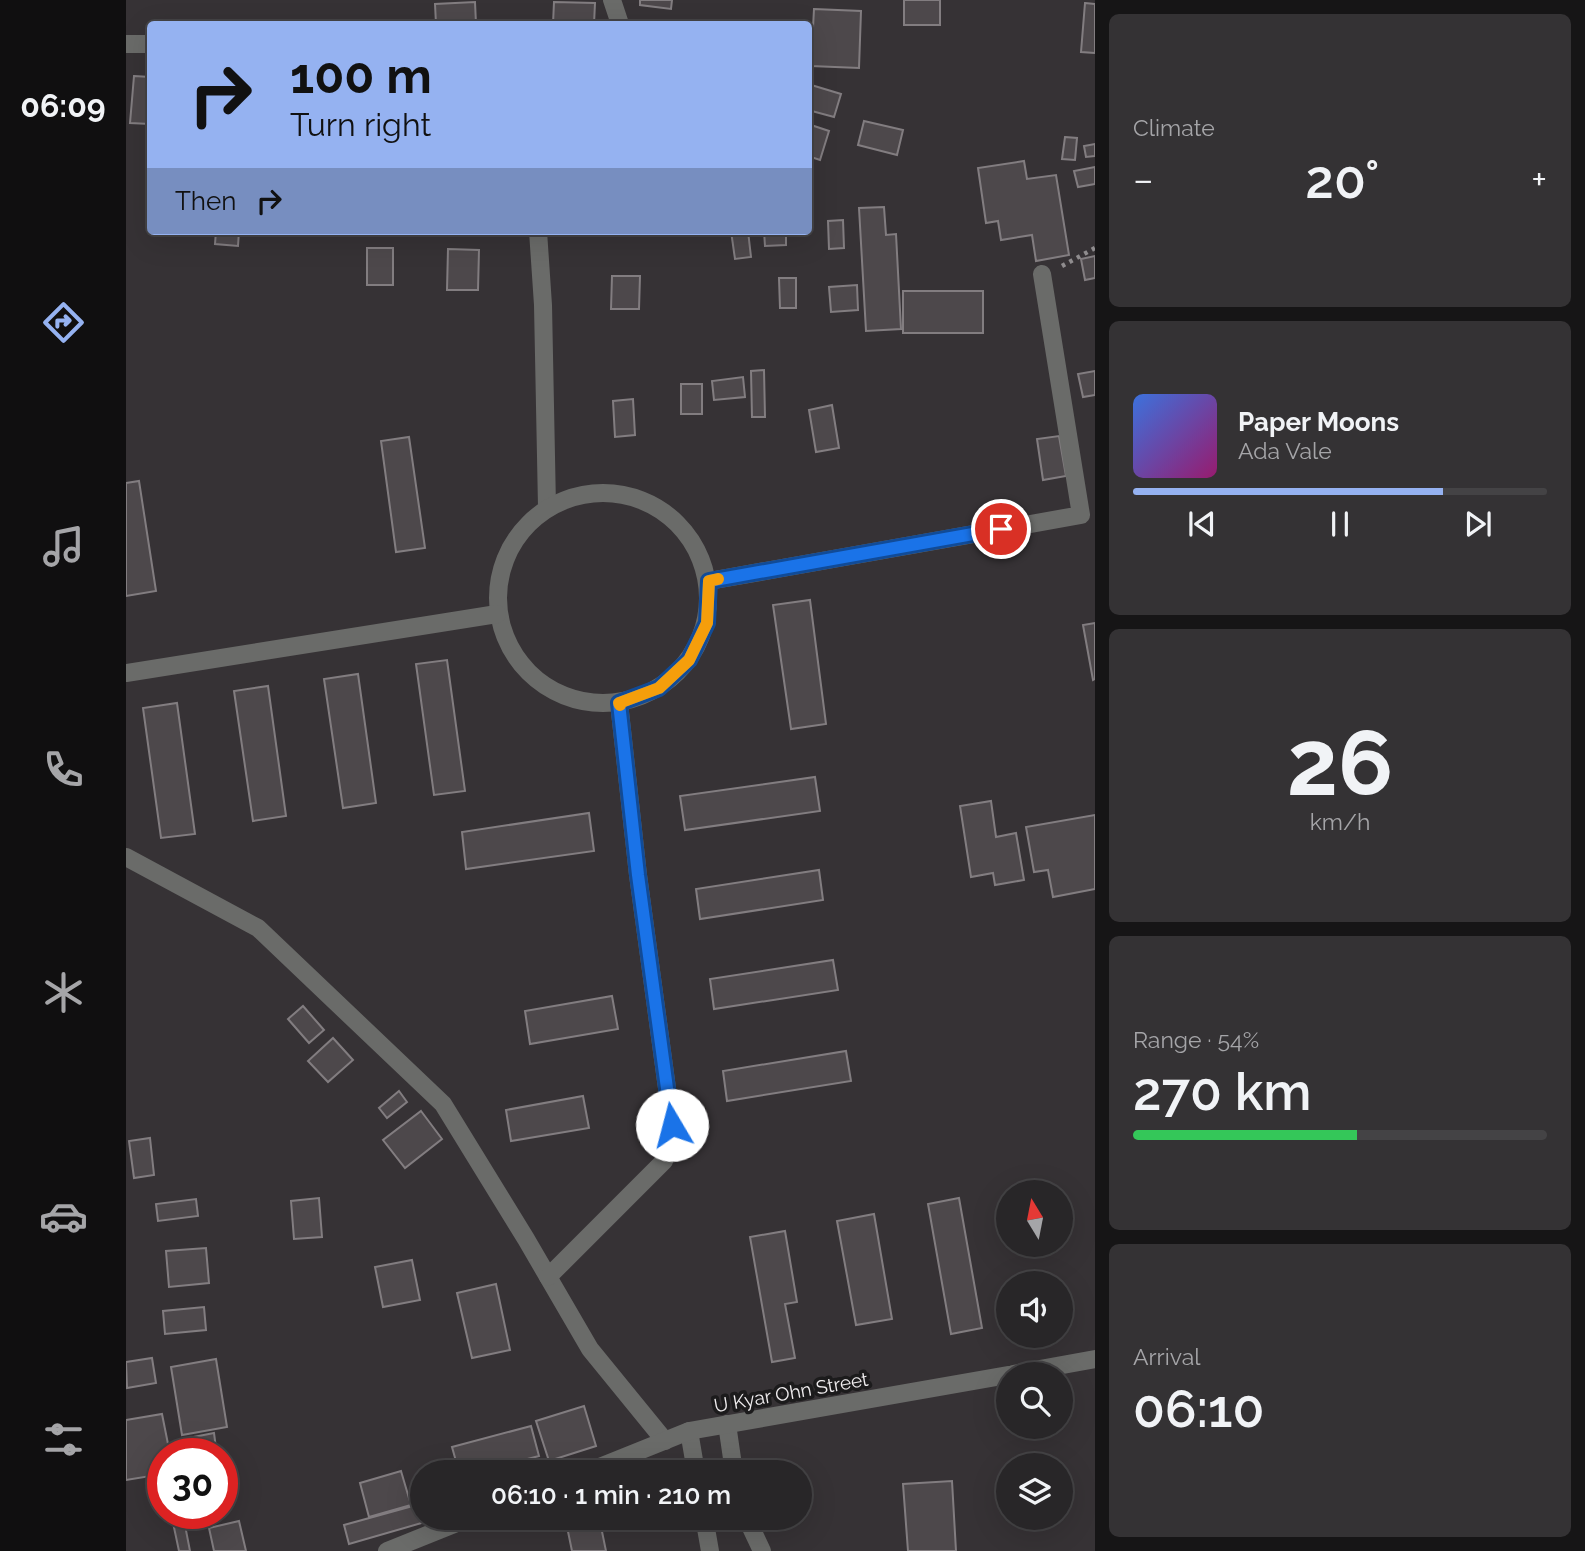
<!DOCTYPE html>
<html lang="en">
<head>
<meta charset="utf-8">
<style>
  :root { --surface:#282628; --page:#343234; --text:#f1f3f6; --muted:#a5a5a8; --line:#444345; --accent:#95b2f1 }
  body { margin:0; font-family:Raleway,sans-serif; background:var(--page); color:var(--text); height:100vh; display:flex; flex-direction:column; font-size:26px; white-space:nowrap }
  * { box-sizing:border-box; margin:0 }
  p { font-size:23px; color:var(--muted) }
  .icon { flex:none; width:38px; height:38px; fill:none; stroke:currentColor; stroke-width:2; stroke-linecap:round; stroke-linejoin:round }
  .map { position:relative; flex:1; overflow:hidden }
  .side { display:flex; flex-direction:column; gap:14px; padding:14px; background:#161516; width:490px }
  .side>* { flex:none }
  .guide { position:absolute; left:21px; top:21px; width:665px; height:214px; border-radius:7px; box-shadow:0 7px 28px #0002,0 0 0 2px var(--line); background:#95b2f1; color:#111; overflow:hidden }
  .needle { width:46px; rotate:350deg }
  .controls { position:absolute; left:870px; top:1180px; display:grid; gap:14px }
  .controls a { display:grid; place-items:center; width:77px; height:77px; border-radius:50%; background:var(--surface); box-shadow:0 7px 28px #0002,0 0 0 2px var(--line); font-size:35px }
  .speed { position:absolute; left:21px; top:1438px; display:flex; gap:14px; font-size:35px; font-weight:700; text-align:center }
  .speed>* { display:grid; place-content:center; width:91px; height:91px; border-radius:50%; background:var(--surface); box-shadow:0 7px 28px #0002,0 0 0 2px var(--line); line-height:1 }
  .speed .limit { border:10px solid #d22; background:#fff; color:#111 }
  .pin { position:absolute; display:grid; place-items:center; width:60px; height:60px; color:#fff; margin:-30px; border:4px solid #fff; border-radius:50%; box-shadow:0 2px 7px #0007 }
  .me { position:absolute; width:77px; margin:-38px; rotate:352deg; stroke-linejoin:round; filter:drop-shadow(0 0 5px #0008) }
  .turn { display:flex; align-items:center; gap:24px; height:147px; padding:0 28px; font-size:32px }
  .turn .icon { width:91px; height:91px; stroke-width:2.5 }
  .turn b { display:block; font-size:49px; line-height:60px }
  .then { display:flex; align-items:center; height:66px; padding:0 28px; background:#0003; gap:14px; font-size:26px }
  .big { font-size:52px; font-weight:600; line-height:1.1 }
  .side .tile { flex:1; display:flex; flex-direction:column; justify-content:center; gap:10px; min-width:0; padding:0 24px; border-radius:10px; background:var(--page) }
  .side .dial { align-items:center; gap:0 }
  .dial b { font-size:91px; line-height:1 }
  .song { display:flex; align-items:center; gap:21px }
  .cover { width:84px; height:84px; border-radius:10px; background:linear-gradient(135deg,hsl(220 70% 55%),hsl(320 70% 35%)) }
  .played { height:7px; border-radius:4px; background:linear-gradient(90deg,var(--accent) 75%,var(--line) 75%) }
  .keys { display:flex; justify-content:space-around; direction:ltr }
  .heat { display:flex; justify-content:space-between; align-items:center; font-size:38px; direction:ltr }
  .charge { height:10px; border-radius:5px; background:linear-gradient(90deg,#34c759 54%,var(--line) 0) }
  .trip { position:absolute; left:284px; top:1460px; width:402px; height:70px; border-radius:35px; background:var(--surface); box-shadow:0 7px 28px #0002,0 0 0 2px var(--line); font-weight:600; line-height:70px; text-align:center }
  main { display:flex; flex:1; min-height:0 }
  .tabs { display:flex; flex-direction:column; width:126px; justify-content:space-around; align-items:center; background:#100f10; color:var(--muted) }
  .tabs .icon { width:49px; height:49px }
  .tabs .current { color:var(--accent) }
  .tabs b { font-size:32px; color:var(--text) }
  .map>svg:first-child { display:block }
  .building { fill:#4d484b; stroke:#827d80; stroke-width:2 }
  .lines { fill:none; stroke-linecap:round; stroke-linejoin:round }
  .path { stroke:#8f8c8e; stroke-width:4.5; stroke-dasharray:3.5 5; stroke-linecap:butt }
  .minor { stroke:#6a6b69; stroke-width:18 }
  .route-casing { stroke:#114b97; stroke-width:18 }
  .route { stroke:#1a73e8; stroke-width:12 }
  .slow { stroke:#f59e0b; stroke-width:12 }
  .labels { text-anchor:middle; stroke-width:7; stroke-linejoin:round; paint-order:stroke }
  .street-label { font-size:19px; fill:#f0edef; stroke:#1c1b1c }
</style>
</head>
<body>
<main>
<nav class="tabs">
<b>06:09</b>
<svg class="icon current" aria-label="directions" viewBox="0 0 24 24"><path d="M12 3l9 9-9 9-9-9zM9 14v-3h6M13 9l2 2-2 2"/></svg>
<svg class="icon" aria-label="music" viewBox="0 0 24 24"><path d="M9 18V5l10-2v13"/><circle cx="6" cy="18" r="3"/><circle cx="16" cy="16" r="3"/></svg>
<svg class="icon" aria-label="phone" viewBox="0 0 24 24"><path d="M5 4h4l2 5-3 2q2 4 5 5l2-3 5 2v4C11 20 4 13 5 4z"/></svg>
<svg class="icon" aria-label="climate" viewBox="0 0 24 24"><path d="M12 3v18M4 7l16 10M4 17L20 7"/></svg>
<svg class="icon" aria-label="car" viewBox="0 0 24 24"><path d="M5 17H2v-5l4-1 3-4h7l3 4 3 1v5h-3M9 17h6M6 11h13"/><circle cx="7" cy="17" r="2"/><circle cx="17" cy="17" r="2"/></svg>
<svg class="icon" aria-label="filters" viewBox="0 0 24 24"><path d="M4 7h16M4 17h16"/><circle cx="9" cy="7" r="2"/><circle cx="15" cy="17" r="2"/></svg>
</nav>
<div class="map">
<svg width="969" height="1551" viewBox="0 0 969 1551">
  <rect width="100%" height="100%" fill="#363235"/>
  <g class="building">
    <polygon points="514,0 546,0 545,9 514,5"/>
    <rect x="778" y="0" width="36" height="25"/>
    <polygon points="349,2 350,24 310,24 309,4"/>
    <polygon points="428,2 469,3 468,24 427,24"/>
    <polygon points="959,3 969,4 969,53 955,52"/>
    <polygon points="688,9 735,11 733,68 685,66"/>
    <polygon points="8,76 24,77 24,124 4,123"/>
    <polygon points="682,84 715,94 708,117 682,110"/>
    <polygon points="738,121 777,130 771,155 732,145"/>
    <polygon points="682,124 703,131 694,160 682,156"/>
    <polygon points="939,137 951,138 949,160 936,159"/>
    <polygon points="969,144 969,156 960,157 958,146"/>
    <polygon points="898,161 901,179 930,175 943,255 910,261 906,235 875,240 872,221 860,223 852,168"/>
    <polygon points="969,167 969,184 952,187 948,171"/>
    <polygon points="758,207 760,235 770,234 775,329 740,331 733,208"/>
    <polygon points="717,220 718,248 703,249 702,221"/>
    <polygon points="90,231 113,231 112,246 89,244"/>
    <polygon points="605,231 622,231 625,257 609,259"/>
    <polygon points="638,231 660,231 660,245 639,246"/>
    <rect x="241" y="248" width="26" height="37"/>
    <polygon points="322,249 353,250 352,290 321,290"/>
    <polygon points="969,256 969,278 959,280 955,259"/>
    <polygon points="486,276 514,276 513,309 485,309"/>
    <polygon points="653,278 670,278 670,308 654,308"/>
    <polygon points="731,285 732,310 705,312 703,287"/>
    <rect x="777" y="291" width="80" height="42"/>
    <polygon points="638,370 639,417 626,417 625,371"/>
    <polygon points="969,371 969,395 957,397 952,374"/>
    <polygon points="617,377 619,397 588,400 586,381"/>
    <rect x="555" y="384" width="21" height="30"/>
    <polygon points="507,399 509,435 489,437 487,401"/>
    <polygon points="706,405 713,448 690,452 683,410"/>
    <polygon points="933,436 940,476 917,480 911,439"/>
    <polygon points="283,437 299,548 270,552 255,441"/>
    <polygon points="13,481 30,591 0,596 0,483"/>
    <polygon points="684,600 700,724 665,729 647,605"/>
    <polygon points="969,623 969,679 967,680 957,625"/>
    <polygon points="321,660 339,791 308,795 290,664"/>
    <polygon points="232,674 250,803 217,808 198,679"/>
    <polygon points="142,686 160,816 127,821 108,691"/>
    <polygon points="51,703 69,834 35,838 17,708"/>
    <polygon points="689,777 694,811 559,830 554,796"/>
    <polygon points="865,801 870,837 890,833 898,880 869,885 867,873 845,877 834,806"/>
    <polygon points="463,813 468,851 340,869 336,832"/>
    <polygon points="969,815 969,889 927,897 922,870 908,872 900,827"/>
    <polygon points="693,870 697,900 574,919 570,889"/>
    <polygon points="707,960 712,990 588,1009 584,979"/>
    <polygon points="486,996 492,1029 404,1044 399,1011"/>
    <polygon points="177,1006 198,1030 183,1043 162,1019"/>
    <polygon points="207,1038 227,1060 202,1082 182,1061"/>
    <polygon points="720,1051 725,1081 601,1101 597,1071"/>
    <polygon points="273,1091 281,1102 261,1118 253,1108"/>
    <polygon points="457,1096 463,1128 385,1141 380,1110"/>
    <polygon points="295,1111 316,1139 279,1168 257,1140"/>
    <polygon points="24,1138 28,1175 8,1178 3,1141"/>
    <polygon points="193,1198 196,1237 168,1239 165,1201"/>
    <polygon points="833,1198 856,1328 825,1334 802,1204"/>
    <polygon points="70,1199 72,1216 32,1221 30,1204"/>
    <polygon points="748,1214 766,1319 730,1325 711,1221"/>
    <polygon points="659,1231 671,1302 659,1304 669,1358 646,1362 624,1237"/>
    <polygon points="80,1248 83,1283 43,1287 40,1251"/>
    <polygon points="286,1260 294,1300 257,1307 249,1267"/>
    <polygon points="370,1284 384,1350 346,1358 331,1293"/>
    <polygon points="78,1307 80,1330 39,1334 37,1311"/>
    <polygon points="26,1358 30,1383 1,1388 0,1362"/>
    <polygon points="90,1359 101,1427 56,1435 45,1367"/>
    <polygon points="458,1406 470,1446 423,1461 410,1421"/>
    <polygon points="36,1414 44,1454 37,1454 37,1474 0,1480 0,1420"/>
    <polygon points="405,1426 413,1456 352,1472 333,1472 326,1447"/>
    <polygon points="88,1433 90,1448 82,1450 83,1454 55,1454 52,1440"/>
    <polygon points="275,1471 285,1505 243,1517 234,1483"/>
    <polygon points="826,1481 830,1551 782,1551 777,1484"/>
    <polygon points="294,1504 296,1517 298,1517 299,1522 223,1544 218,1525"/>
    <polygon points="57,1515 64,1551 53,1551 46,1518"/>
    <polygon points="439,1517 473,1517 480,1551 446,1551"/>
    <polygon points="113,1521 120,1551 88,1551 83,1528"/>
  </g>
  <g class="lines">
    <polyline class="path" points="936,266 969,248"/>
    <g class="minor">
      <polyline points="486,0 494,24"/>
      <polyline points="0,44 24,44"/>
      <polyline points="412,231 417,305 421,507"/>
      <circle cx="477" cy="598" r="105"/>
      <polyline points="583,581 955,515 916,274"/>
      <polyline points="0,673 371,614"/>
      <polyline points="0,857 132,928 317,1104 400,1239 464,1349 539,1441"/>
      <polyline points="422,1277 538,1161 546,1125 512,875 493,703"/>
      <polyline points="887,1374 969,1359"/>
      <polyline points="601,1424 608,1472"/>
      <polyline points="563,1431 570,1472"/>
      <polyline points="461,1472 563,1431 882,1375"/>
      <polyline points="578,1517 584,1551"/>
      <polyline points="620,1517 636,1551"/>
      <polyline points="261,1551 346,1517"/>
    </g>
  </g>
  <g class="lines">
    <defs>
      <polyline id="route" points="546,1125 512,875 493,703 533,688 563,660 581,623 583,581 875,529"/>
    </defs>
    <use href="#route" class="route-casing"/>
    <use href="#route" class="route"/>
    <polyline class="slow" points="494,705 493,703 533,688 563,660 581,623 583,581 592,579"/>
  </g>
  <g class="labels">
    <g class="street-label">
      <text transform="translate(665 1392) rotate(-10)" y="7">U Kyar Ohn Street</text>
    </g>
  </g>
</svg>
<div class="controls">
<a><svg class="needle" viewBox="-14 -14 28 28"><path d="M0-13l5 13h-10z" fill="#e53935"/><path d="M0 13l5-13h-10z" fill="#a5a5a8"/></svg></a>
<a><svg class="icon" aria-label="sound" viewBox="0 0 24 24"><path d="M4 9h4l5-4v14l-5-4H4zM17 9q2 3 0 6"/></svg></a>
<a><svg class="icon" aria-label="search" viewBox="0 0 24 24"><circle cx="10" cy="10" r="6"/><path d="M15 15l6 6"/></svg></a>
<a><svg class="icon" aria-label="layers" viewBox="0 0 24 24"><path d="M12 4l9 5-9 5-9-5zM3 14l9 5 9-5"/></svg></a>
</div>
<div class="speed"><div class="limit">30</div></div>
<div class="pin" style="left:875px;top:529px;background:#d93025"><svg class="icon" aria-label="arrive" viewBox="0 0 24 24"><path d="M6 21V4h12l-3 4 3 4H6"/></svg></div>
<svg class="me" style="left:546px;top:1125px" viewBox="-20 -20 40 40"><circle r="19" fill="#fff"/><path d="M0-13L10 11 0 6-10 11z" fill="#1a73e8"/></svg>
<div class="trip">06:10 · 1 min · 210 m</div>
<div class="guide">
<div class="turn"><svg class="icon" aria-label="right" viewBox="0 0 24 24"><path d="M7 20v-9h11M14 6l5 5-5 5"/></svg><div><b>100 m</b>Turn right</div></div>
<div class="then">Then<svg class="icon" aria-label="right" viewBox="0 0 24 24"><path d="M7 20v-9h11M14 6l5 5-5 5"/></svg></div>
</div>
</div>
<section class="side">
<div class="tile"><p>Climate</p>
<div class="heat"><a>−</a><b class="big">20°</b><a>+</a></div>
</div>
<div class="tile">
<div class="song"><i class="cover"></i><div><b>Paper Moons</b><p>Ada Vale</p></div></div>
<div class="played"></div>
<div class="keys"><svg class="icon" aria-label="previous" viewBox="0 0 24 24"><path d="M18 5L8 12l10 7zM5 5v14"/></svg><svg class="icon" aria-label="pause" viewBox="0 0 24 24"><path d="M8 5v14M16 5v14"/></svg><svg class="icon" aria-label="next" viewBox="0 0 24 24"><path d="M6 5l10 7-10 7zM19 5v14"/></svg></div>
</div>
<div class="tile dial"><b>26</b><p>km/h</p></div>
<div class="tile"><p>Range · 54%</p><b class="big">270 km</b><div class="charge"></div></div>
<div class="tile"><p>Arrival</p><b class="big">06:10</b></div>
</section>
</main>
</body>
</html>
